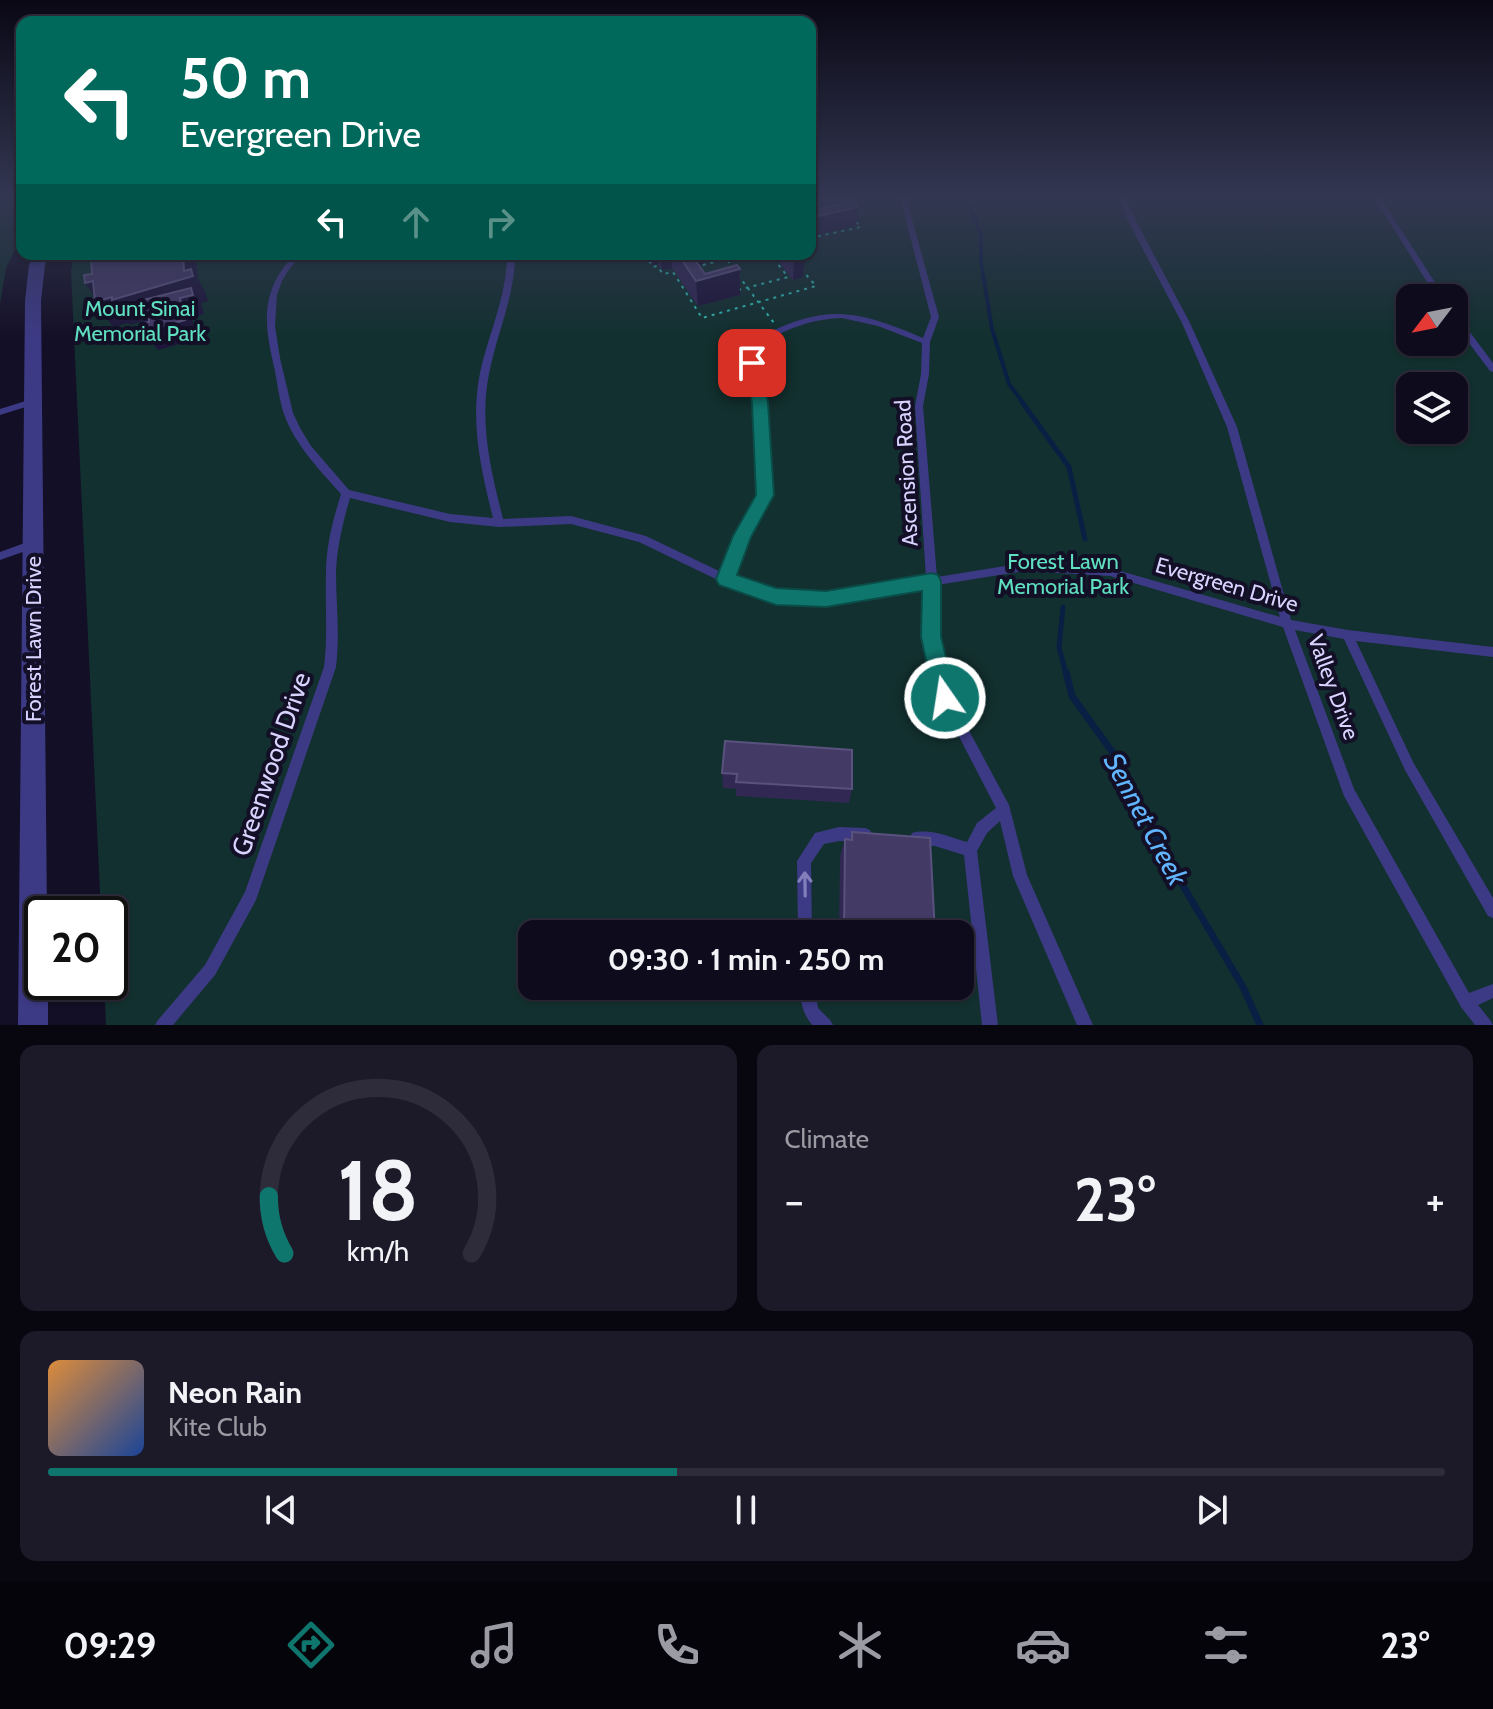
<!DOCTYPE html>
<html lang="en">
<head>
<meta charset="utf-8">
<style>
  :root { --surface:#0e0b1c; --page:#1c1929; --text:#f1f3f6; --muted:#9b9ba3; --line:#2e2b3b; --accent:#0f766e }
  body { margin:0; font-family:Cabin,sans-serif; background:var(--page); color:var(--text); height:100vh; display:flex; flex-direction:column; font-size:30px; white-space:nowrap }
  * { box-sizing:border-box; margin:0 }
  p { font-size:26px; color:var(--muted) }
  .icon { flex:none; width:44px; height:44px; fill:none; stroke:currentColor; stroke-width:2; stroke-linecap:round; stroke-linejoin:round }
  .map { position:relative; height:1025px; overflow:hidden }
  .drawer { display:flex; flex-direction:column; gap:20px; padding:20px; background:#08060f; flex:1 }
  .drawer>* { flex:none }
  .hud { position:absolute; left:16px; top:16px; width:800px; height:244px; border-radius:16px; box-shadow:0 2px 6px #0004,0 0 0 2px var(--line); background:#00695c; color:#fff; overflow:hidden }
  .needle { width:52px; rotate:238deg }
  .controls { position:absolute; left:1396px; top:284px; display:grid; gap:16px }
  .controls a { display:grid; place-items:center; width:72px; height:72px; border-radius:16px; background:var(--surface); box-shadow:0 2px 6px #0004,0 0 0 2px var(--line); font-size:40px }
  .speed { position:absolute; left:24px; top:896px; display:flex; gap:16px; font-size:40px; font-weight:700; text-align:center }
  .speed>* { display:grid; place-content:center; width:104px; height:104px; border-radius:50%; background:var(--surface); box-shadow:0 2px 6px #0004,0 0 0 2px var(--line); line-height:1 }
  .speed .limit { border:4px solid #111; border-radius:12px; background:#fff; color:#111 }
  .pin { position:absolute; display:grid; place-items:center; width:68px; height:68px; color:#fff; margin:-34px; border-radius:16px; box-shadow:0 4px 12px #0006 }
  .me { position:absolute; width:88px; margin:-44px; rotate:347deg; stroke-linejoin:round; filter:drop-shadow(0 0 6px #0008) }
  .turn { display:flex; align-items:center; gap:28px; height:168px; padding:0 32px; font-size:36px }
  .turn .icon { width:104px; height:104px; stroke-width:2.5 }
  .turn b { display:block; font-size:56px; line-height:68px }
  .lanes { display:flex; align-items:center; height:76px; padding:0 32px; background:#0003; justify-content:center; gap:40px; direction:ltr }
  .lanes .off { opacity:.35 }
  .big { font-size:60px; font-weight:700; line-height:1.1 }
  .drawer .card { flex:1; display:flex; flex-direction:column; justify-content:center; gap:12px; min-width:0; padding:0 28px; border-radius:16px; background:var(--page) }
  .drawer .dial { align-items:center; gap:0 }
  .dial svg { height:208px; overflow:visible; fill:none; stroke:var(--line); stroke-width:7; stroke-linecap:round; text-anchor:middle }
  .dial text { fill:var(--text); stroke:none }
  .song { display:flex; align-items:center; gap:24px }
  .cover { width:96px; height:96px; border-radius:12px; background:linear-gradient(135deg,hsl(30 70% 55%),hsl(220 70% 35%)) }
  .played { height:8px; border-radius:4px; background:linear-gradient(90deg,var(--accent) 45%,var(--line) 45%) }
  .keys { display:flex; justify-content:space-around; direction:ltr }
  .heat { display:flex; justify-content:space-between; align-items:center; font-size:44px; direction:ltr }
  .drawer .tiles { flex:1; display:grid; gap:20px; grid-template-columns:1fr 1fr }
  .card:last-child { grid-column:span 2 }
  .trip { position:absolute; left:518px; top:920px; width:456px; height:80px; border-radius:16px; background:var(--surface); box-shadow:0 2px 6px #0004,0 0 0 2px var(--line); font-weight:700; line-height:80px; text-align:center }
  .menu { display:flex; height:128px; justify-content:space-around; align-items:center; background:#06040b; color:var(--muted) }
  .menu .icon { width:56px; height:56px }
  .menu .current { color:var(--accent) }
  .menu b { font-size:36px; color:var(--text) }
  .map>svg:first-child { display:block }
  .green { fill:#12302f; fill-rule:evenodd }
  .lines { fill:none; stroke-linecap:round; stroke-linejoin:round }
  .stream-far2 { stroke:#0a1f44; stroke-width:4 }
  .stream-far1 { stroke:#0a1f44; stroke-width:5 }
  .stream { stroke:#0a1f44; stroke-width:7 }
  .path { stroke:#2fb8b0; stroke-width:2; stroke-dasharray:3 5; stroke-linecap:butt }
  .service { fill:#3d3a85; fill-rule:evenodd }
  .tertiary { fill:#3d3a85; fill-rule:evenodd }
  .wall { fill:#312854 }
  .shaded-wall { fill:#1d163a }
  .building { fill:#433a66; stroke:#5a527e; stroke-width:2 }
  .oneway { stroke:#837fbc }
  .route { fill:#0f766e; stroke:#0a4d48; stroke-width:2 }
  .labels { text-anchor:middle; stroke-width:8; stroke-linejoin:round; paint-order:stroke }
  .park-label { font-size:22px; fill:#5fe0c0; stroke:#130f26 }
  .street-label { font-size:22px; fill:#d9d4ff; stroke:#130f26 }
  .near-street-label { font-size:26px; fill:#d9d4ff; stroke:#130f26 }
  .near-water-label { font-size:28px; font-style:italic; fill:#62b6ff; stroke:#130f26 }
</style>
</head>
<body>
<div class="map">
<svg width="1493" height="1025" viewBox="0 0 1493 1025">
  <rect width="100%" height="100%" fill="#130f26"/>
  <g class="green">
    <polygon points="0,197 22,197 22,235 6,268 0,304"/>
    <path d="M810 197H1493V1025H106L104 982H110V914H101L71 272 74 254H810ZM1410 298H1454V342H1410ZM1410 386H1454V430H1410ZM532 934H960V986H532Z"/>
  </g>
  <g class="lines">
    <polyline class="stream-far2" points="966,197 981,235 981,262 992,329 1009,384 1024,404"/>
    <g class="stream-far1">
      <polyline points="1022,402 1069,467 1085,539"/>
      <polyline points="1063,607 1059,647 1066,674"/>
    </g>
    <polyline class="stream" points="1066,672 1072,696 1121,764 1163,852 1243,987 1260,1025"/>
    <g class="path">
      <polyline points="811,197 824,210"/>
      <polyline points="810,238 861,227 856,222"/>
      <polyline points="645,254 653,267 657,266 663,274 673,272 702,318 816,286 801,269"/>
      <polyline points="723,254 734,269"/>
      <polyline points="695,267 746,254"/>
      <polyline points="738,275 774,323"/>
      <polyline points="738,290 788,277 770,254"/>
    </g>
    <g class="service">
      <path d="M900 197H906L939 317 930 342 929 374 923 406 937 577 1024 563 1110 568 1280 617 1227 427 1182 323 1128 221 1119 197H1125L1136 221 1190 323 1237 427 1291 620 1348 630 1493 647V657L1356 641 1413 762 1493 898V918L1488 916 1405 770 1344 639 1295 630 1354 789 1469 993 1493 984V998L1478 1005 1490 1020 1493 1025H1475L1461 1007 1344 796 1283 627 1110 576 1024 571 937 585V637L951 697 1009 805 1027 875 1093 1025H1077L1013 876 1000 821 987 833 977 851 998 1025H982L964 855 935 846 917 845 912 843 910 838 912 833C931 828 949 837 967 842L977 823 996 808 939 698 925 637 927 587 826 604 776 601 722 582 639 542 571 524 499 527 450 522 350 498C343 522 337 547 336 572 336 604 340 635 336 667L256 900 215 975 173 1025H155L158 1020 205 965 245 892 324 667C328 636 325 605 326 573 326 546 333 520 341 494 318 468 292 442 282 408 279 396 277 383 275 371 264 324 259 292 295 254H303L290 268 282 281 277 295 275 326 280 358 293 413 300 428 311 446 349 490 450 514 493 518C481 470 470 422 480 373 489 332 507 296 507 254H515C515 296 497 333 489 374 479 423 491 471 503 519L571 516 646 536 723 573 737 536 760 495 756 403 748 363 756 339C825 303 854 309 923 338L931 317ZM842 318 878 326 922 343 921 374 915 406 926 578 826 594 776 591 732 577 747 536 770 495 764 403 756 363 763 342C790 328 811 319 842 318Z"/>
      <polygon points="1374,197 1380,197 1445,298 1437,298"/>
      <polygon points="1454,315 1457,315 1493,363 1493,372 1490,371 1454,323"/>
      <polygon points="32,399 35,400 36,402 35,404 0,415 0,409"/>
      <polygon points="33,540 37,541 38,544 37,547 0,560 0,552"/>
      <polygon points="839,827 865,828 870,830 872,835 870,840 865,842 839,841 824,844 811,863 812,934 798,934 797,861 815,833"/>
      <path d="M800 986H814L818 1008 830 1020 833 1025H812C803 1014 800 1001 800 986Z"/>
    </g>
    <polygon class="tertiary" points="35,254 49,254 45,265 41,301 47,914 42,914 42,982 48,982 48,1025 18,1025 25,301 29,265"/>
  </g>
  <g class="wall">
    <polygon points="815,197 853,197 852,201 858,207 856,226 825,207 823,206 824,202 821,203"/>
    <polygon points="646,254 703,254 703,264 698,265 705,274 740,295 698,306 672,268 662,270 658,264 653,265"/>
    <polygon points="772,254 801,254 803,277 793,280"/>
    <polygon points="722,773 852,789 849,803 736,796 736,789 723,788"/>
    <polygon points="852,832 935,934 839,934 840,856 845,839 850,840"/>
  </g>
  <g class="shaded-wall">
    <polygon points="846,197 853,197 852,209 858,207 856,226 810,236 810,218 844,210"/>
    <polygon points="183,254 192,254 196,260 198,279 206,294 208,301 201,303 204,314 192,318 197,339 158,350 144,331 149,330 143,321 130,325 128,323 113,327 95,302 98,301 85,283 93,281 184,271"/>
    <polygon points="652,254 657,254 658,264 653,265"/>
    <polygon points="660,254 671,254 672,268 662,270"/>
    <polygon points="684,254 703,254 703,264 687,268"/>
    <polygon points="805,258 803,277 793,280 794,261"/>
    <polygon points="740,269 740,295 698,306 696,281"/>
  </g>
  <g class="building">
    <polygon points="836,197 848,197 858,207 810,218 810,211 843,203"/>
    <polygon points="104,254 183,254 184,271 191,269 193,276 112,300 112,297 95,302 93,281 85,283 84,275 92,274 91,257"/>
    <polygon points="678,254 691,254 705,274 737,265 740,269 696,281"/>
    <polygon points="789,254 801,254 805,258 794,261"/>
    <polygon points="191,288 193,295 180,298 185,320 144,331 143,323 149,322 149,318 142,319 139,301"/>
    <polygon points="725,741 852,750 852,789 736,782 737,774 722,773"/>
    <polygon points="852,832 930,838 935,934 844,934 845,839 852,840"/>
  </g>
  <defs><path id="oneway-shaft" d="M-6 0H5M1.5-3L5.5 0L1.5 3" fill="none" stroke-width="1.6" stroke-linecap="round" stroke-linejoin="round" transform="scale(2)"/></defs>
  <use class="oneway" href="#oneway-shaft" transform="translate(805 884) rotate(-91)"/>
  <linearGradient id="sky" x2="0" y2="1"><stop stop-color="#0a0815"/><stop offset="0.58" stop-color="#333752"/><stop offset="1" stop-color="#333752" stop-opacity="0"/></linearGradient>
  <rect width="1493" height="340" fill="url(#sky)"/>
  <polygon class="route" points="752,358 760,363 768,403 774,495 751,537 737,575 776,588 826,591 932,573 938,575 941,581 941,637 956,698 953,705 945,708 937,705 934,698 921,637 922,591 826,607 776,605 719,585 716,579 733,536 756,495 752,403 745,363"/>
  <g class="labels">
    <g class="park-label">
      <text x="140" y="316">Mount Sinai<tspan x="140" dy="25">Memorial Park</tspan></text>
      <text x="1063" y="569">Forest Lawn<tspan x="1063" dy="25">Memorial Park</tspan></text>
    </g>
    <g class="street-label">
      <text transform="translate(906 473) rotate(-93)" y="8">Ascension Road</text>
      <text transform="translate(1227 584) rotate(16)" y="8">Evergreen Drive</text>
      <text transform="translate(33 639) rotate(-90)" y="8">Forest Lawn Drive</text>
      <text transform="translate(1334 687) rotate(70)" y="8">Valley Drive</text>
    </g>
    <g class="near-street-label">
      <text transform="translate(271 764) rotate(-71)" y="9">Greenwood Drive</text>
    </g>
    <g class="near-water-label">
      <text transform="translate(1146 819) rotate(62)" y="10">Sennet Creek</text>
    </g>
  </g>
</svg>
<div class="controls">
<a><svg class="needle" viewBox="-14 -14 28 28"><path d="M0-13l5 13h-10z" fill="#e53935"/><path d="M0 13l5-13h-10z" fill="#9b9ba3"/></svg></a>
<a><svg class="icon" aria-label="layers" viewBox="0 0 24 24"><path d="M12 4l9 5-9 5-9-5zM3 14l9 5 9-5"/></svg></a>
</div>
<div class="speed"><div class="limit">20</div></div>
<div class="pin" style="left:752px;top:363px;background:#d93025"><svg class="icon" aria-label="arrive" viewBox="0 0 24 24"><path d="M6 21V4h12l-3 4 3 4H6"/></svg></div>
<svg class="me" style="left:945px;top:698px" viewBox="-20 -20 40 40"><circle r="17" fill="#0f766e" stroke="#fff" stroke-width="3"/><path d="M0-11L8 9 0 5-8 9z" fill="#fff"/></svg>
<div class="trip">09:30 · 1 min · 250 m</div>
<div class="hud">
<div class="turn"><svg class="icon" aria-label="left" viewBox="0 0 24 24"><path d="M17 20v-9H6M10 6l-5 5 5 5"/></svg><div><b>50 m</b>Evergreen Drive</div></div>
<div class="lanes"><svg class="icon" aria-label="left" viewBox="0 0 24 24"><path d="M17 20v-9H6M10 6l-5 5 5 5"/></svg><svg class="icon off" aria-label="ahead" viewBox="0 0 24 24"><path d="M12 20V5M6 11l6-6 6 6"/></svg><svg class="icon off" aria-label="right" viewBox="0 0 24 24"><path d="M7 20v-9h11M14 6l5 5-5 5"/></svg></div>
</div>
</div>
<section class="drawer">
<div class="tiles">
<div class="card dial"><svg viewBox="0 0 100 80">
<path d="M14 69A42 42 0 1 1 86 69"/>
<path d="M14 69A42 42 0 0 1 8 47" stroke="#0f766e"/>
<text x="50" y="56" font-size="32" font-weight="700">18</text>
<text x="50" y="72" font-size="11">km/h</text>
</svg></div>
<div class="card"><p>Climate</p>
<div class="heat"><a>−</a><b class="big">23°</b><a>+</a></div>
</div>
<div class="card">
<div class="song"><i class="cover"></i><div><b>Neon Rain</b><p>Kite Club</p></div></div>
<div class="played"></div>
<div class="keys"><svg class="icon" aria-label="previous" viewBox="0 0 24 24"><path d="M18 5L8 12l10 7zM5 5v14"/></svg><svg class="icon" aria-label="pause" viewBox="0 0 24 24"><path d="M8 5v14M16 5v14"/></svg><svg class="icon" aria-label="next" viewBox="0 0 24 24"><path d="M6 5l10 7-10 7zM19 5v14"/></svg></div>
</div>
</div>
</section>
<nav class="menu">
<b>09:29</b>
<svg class="icon current" aria-label="directions" viewBox="0 0 24 24"><path d="M12 3l9 9-9 9-9-9zM9 14v-3h6M13 9l2 2-2 2"/></svg>
<svg class="icon" aria-label="music" viewBox="0 0 24 24"><path d="M9 18V5l10-2v13"/><circle cx="6" cy="18" r="3"/><circle cx="16" cy="16" r="3"/></svg>
<svg class="icon" aria-label="phone" viewBox="0 0 24 24"><path d="M5 4h4l2 5-3 2q2 4 5 5l2-3 5 2v4C11 20 4 13 5 4z"/></svg>
<svg class="icon" aria-label="climate" viewBox="0 0 24 24"><path d="M12 3v18M4 7l16 10M4 17L20 7"/></svg>
<svg class="icon" aria-label="car" viewBox="0 0 24 24"><path d="M5 17H2v-5l4-1 3-4h7l3 4 3 1v5h-3M9 17h6M6 11h13"/><circle cx="7" cy="17" r="2"/><circle cx="17" cy="17" r="2"/></svg>
<svg class="icon" aria-label="filters" viewBox="0 0 24 24"><path d="M4 7h16M4 17h16"/><circle cx="9" cy="7" r="2"/><circle cx="15" cy="17" r="2"/></svg>
<b>23°</b>
</nav>
</body>
</html>
